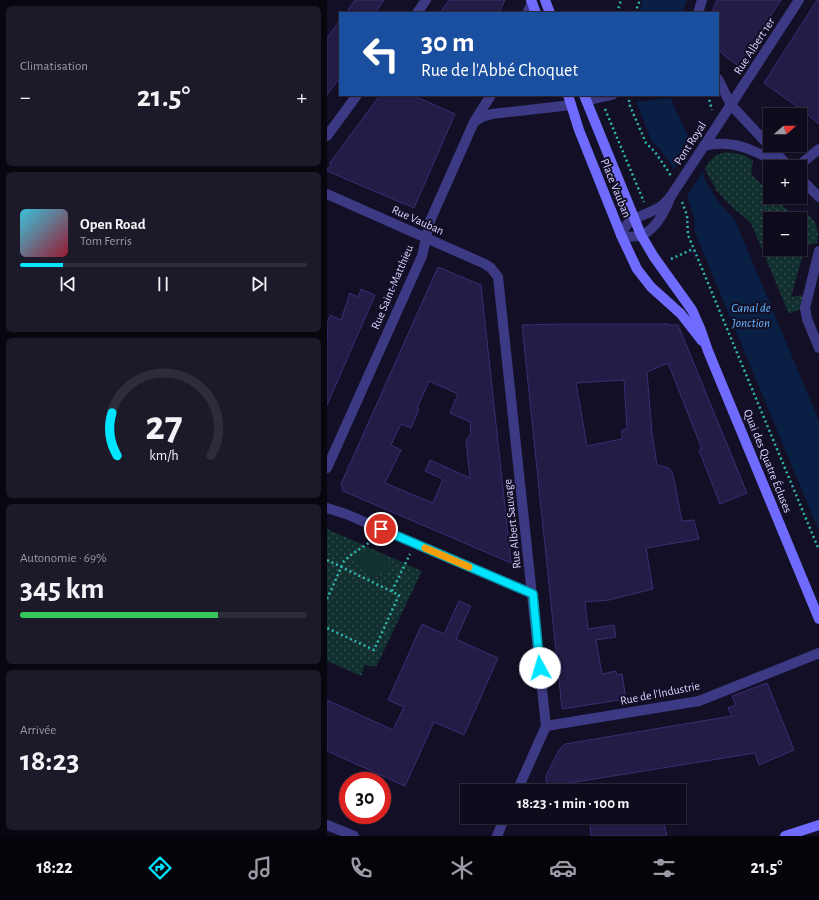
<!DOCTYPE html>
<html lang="fr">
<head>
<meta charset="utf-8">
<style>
  :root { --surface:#0e0b1c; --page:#1c1929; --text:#f1f3f6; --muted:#9b9ba3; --line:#2e2b3b; --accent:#00e5ff }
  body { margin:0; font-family:"Alegreya Sans",sans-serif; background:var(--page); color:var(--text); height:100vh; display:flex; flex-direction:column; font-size:15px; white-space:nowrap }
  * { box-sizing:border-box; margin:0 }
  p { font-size:13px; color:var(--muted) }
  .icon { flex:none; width:22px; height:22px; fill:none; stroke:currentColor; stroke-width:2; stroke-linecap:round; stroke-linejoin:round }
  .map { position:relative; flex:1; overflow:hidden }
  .sheet { display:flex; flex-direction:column; gap:6px; padding:6px; background:#08060f; width:327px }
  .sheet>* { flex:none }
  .banner { position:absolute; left:12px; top:12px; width:380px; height:84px; border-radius:0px; box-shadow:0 1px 3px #0004,0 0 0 1px var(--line); background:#1a4fa0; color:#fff; overflow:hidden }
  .needle { width:26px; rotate:70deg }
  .buttons { position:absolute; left:436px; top:108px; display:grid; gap:8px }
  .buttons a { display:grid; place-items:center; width:44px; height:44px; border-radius:0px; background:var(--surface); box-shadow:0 1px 3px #0004,0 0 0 1px var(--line); font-size:20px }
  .speed { position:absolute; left:12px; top:772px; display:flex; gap:8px; font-size:20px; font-weight:700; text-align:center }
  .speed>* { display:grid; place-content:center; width:52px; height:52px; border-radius:50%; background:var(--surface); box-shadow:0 1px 3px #0004,0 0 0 1px var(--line); line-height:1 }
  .speed .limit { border:6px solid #d22; background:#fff; color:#111 }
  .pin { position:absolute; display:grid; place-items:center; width:34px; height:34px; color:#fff; margin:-17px; border:2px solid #fff; border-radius:50%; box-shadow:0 1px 4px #0007 }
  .me { position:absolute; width:44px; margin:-22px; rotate:354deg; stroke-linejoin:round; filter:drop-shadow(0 0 3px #0008) }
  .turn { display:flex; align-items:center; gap:14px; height:84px; padding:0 16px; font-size:18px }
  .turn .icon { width:52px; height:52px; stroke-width:2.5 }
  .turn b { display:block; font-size:28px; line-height:34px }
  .big { font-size:30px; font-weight:700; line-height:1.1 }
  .sheet .widget { flex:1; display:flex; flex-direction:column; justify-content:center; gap:6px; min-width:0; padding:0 14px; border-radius:6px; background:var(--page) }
  .sheet .dial { align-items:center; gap:0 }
  .dial svg { height:104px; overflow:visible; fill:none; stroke:var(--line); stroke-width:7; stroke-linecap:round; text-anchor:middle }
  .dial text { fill:var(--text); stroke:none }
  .song { display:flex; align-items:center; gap:12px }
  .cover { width:48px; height:48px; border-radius:6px; background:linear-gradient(135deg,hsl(190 70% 55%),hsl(350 70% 35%)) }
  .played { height:4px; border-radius:2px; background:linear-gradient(90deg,var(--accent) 15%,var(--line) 15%) }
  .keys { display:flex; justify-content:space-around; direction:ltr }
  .heat { display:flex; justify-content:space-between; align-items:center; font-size:22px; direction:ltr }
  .charge { height:6px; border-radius:3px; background:linear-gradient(90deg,#34c759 69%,var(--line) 0) }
  .trip { position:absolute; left:133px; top:784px; width:226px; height:40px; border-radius:0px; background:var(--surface); box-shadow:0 1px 3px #0004,0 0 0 1px var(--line); font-weight:700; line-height:40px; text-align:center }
  .tabs { display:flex; height:64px; justify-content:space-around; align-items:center; background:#06040b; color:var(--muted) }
  .tabs .icon { width:28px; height:28px }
  .tabs .selected { color:var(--accent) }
  .tabs b { font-size:18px; color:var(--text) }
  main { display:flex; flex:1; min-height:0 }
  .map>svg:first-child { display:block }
  .grass { fill:url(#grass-dots) }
  .park { fill:#12302f }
  .water { fill:#0a1f44 }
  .pier { fill:#130f26 }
  .building { fill:#241b47; stroke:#3b2d73; fill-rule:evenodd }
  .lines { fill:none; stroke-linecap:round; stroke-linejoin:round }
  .path { stroke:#2fb8b0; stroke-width:2.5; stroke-dasharray:2 3; stroke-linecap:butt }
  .service { stroke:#3d3a85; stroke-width:9 }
  .minor { stroke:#3d3a85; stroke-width:10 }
  .secondary { stroke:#6f6bff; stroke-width:10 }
  .minor-bridge { stroke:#3d3a85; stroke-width:10 }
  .route-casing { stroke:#0095a6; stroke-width:10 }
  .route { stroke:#00e5ff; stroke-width:7 }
  .slow { stroke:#f59e0b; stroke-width:7 }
  .labels { text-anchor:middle; stroke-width:4; stroke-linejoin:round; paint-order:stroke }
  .street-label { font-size:12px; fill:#d9d4ff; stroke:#130f26 }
  .water-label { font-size:13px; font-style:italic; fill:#62b6ff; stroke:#130f26 }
</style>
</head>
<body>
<main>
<section class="sheet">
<div class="widget"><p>Climatisation</p>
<div class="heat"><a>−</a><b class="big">21.5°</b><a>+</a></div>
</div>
<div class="widget">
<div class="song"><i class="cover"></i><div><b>Open Road</b><p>Tom Ferris</p></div></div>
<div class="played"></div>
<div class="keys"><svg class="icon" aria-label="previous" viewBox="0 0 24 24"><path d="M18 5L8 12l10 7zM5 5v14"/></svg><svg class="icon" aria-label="pause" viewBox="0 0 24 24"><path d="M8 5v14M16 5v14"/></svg><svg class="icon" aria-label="next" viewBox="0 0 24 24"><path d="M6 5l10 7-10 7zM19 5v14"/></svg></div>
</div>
<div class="widget dial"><svg viewBox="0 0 100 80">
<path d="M14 69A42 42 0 1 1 86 69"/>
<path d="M14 69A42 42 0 0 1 10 36" stroke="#00e5ff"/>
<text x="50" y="56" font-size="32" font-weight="700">27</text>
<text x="50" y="72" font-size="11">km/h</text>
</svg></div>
<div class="widget"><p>Autonomie · 69%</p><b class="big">345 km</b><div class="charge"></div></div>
<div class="widget"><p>Arrivée</p><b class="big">18:23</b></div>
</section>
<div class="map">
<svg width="492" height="836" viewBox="0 0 492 836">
  <defs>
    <pattern id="grass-dots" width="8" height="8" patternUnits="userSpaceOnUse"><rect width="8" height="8" fill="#12302f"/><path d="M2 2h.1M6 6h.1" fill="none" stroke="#344d4e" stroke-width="1.8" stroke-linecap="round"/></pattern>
  </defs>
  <rect width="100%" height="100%" fill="#130f26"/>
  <g class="grass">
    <path d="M399 152 417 155 426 161 424 174 443 193V197H447L469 219H443V249H473V223L476 225 479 213C490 221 492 230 490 243L478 246 464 297 477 295 473 309 462 314 424 223 404 206 390 191 378 169 380 164 389 155Z"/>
    <polygon points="0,529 95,571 49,667 38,665 34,676 0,661"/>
  </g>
  <polygon class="park" points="39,550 55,556 65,571 47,575 34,568 23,558"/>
  <g class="water">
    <polygon points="316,0 360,0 355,13 312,13"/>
    <polygon points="307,95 343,95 346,104 365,144 379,182 390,200 408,220 492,421 492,531 371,240 368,232 367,217 360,196 347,169 333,149 325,142"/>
  </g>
  <g class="pier">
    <polygon points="307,95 343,95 343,98 309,102"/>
    <polygon points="365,144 375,173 360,196 347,169"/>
  </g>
  <g class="building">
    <polygon points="28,0 57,0 48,13 19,13"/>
    <polygon points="122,0 178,0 172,13 113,13"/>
    <polygon points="390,0 454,0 411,65 400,58 391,49 391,13 385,13"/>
    <polygon points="490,0 492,0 492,124 475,110 437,83"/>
    <polygon points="13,20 13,77 0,95 0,38"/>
    <polygon points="53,95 85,95 128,114 87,208 0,171 0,169 4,166 3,163"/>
    <path d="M111 267 154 285 184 563 16 491 14 484ZM102 381 131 394 123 413 143 422 144 434 139 440 143 478 103 460 98 471 116 479 106 503 58 483 74 450 64 445 74 424 84 428 92 409 90 408Z"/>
    <polygon points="34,289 48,295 0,405 0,323 3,315 14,320 23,293 31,297"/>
    <path d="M237 324H342V325H351L420 493 393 504 372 450 375 449 341 363 320 372 325 433 330 465 342 468 346 474 355 521 367 520 372 539 319 548 326 589 282 600 258 602 261 629 287 625 289 637 269 640 275 674 289 671 290 675 295 674 299 699 235 709 195 325ZM297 380 300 429 295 430V439L260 446 249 383Z"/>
    <polygon points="132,601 144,606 129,639 171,658 137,735 107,722 78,786 0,751 0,700 66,730 77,707 61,700 95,624 117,634"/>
    <polygon points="440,683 467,750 432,765 428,753 224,786 219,781 219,776 232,750 238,744 405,716 401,708 409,705 405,696"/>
    <polygon points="282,817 335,817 340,836 264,836 263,823"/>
  </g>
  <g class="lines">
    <g class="path">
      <polyline points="290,13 294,0"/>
      <polyline points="308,13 313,0"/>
      <polyline points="301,95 303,106 319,143 328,152 341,171 344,176"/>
      <polyline points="381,95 385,110"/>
      <polyline points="278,109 317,202"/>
      <polyline points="355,202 360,215 361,235 492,550"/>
      <polyline points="344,259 366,249"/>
      <polyline points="0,560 72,595 47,650 0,628"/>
      <polyline points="65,591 83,554"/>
      <polyline points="0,599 17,561 25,554 48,539"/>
    </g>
    <polyline class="service" points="259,101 286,95"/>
    <g class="minor">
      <polyline points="90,13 99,0"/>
      <polyline points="200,13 205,3"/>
      <polyline points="371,13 375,0"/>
      <polyline points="391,79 404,105 462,167"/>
      <polyline points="147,122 155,117 165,114 244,105"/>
      <polyline points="0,136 30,95"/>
      <polyline points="377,146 472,0"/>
      <path d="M377 146C408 138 432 153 458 167"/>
      <polyline points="470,167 492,149"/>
      <polyline points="473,178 492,197"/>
      <polyline points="0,194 158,264 164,268 171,277 219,726 190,791"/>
      <path d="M344 196C336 217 322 244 294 235 299 217 319 216 333 207 337 204 341 200 344 196Z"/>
      <polyline points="492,251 478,308 480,319 492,348"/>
      <polyline points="0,468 95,256 103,221 147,122 164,95"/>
      <polyline points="0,508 19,514 206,594"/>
      <polyline points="219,726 372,701 492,653"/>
      <polyline points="0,825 27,836"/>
      <polyline points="170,836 178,817"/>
    </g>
    <g class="secondary">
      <polyline points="204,0 209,13"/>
      <polyline points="218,0 223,13"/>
      <polyline points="241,95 252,130 294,235 310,269 324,287 354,314 375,341"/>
      <polyline points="257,95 314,235 327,257 365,310 373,328 381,351 492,619"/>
      <polyline points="458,836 492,825"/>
    </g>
    <polyline class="minor-bridge" points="344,196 377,146"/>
  </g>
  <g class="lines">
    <defs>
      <polyline id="route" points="54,529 206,594 213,668"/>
    </defs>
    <use href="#route" class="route-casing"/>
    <use href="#route" class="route"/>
    <polyline class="slow" points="98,548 142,567"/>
  </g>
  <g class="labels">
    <g class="street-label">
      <text transform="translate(427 46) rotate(-57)" y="4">Rue Albert 1er</text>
      <text transform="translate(363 143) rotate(-57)" y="4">Pont Royal</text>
      <text transform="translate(289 188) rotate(68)" y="4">Place Vauban</text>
      <text transform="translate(91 220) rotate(24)" y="4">Rue Vauban</text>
      <text transform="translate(65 287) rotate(-67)" y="4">Rue Saint-Matthieu</text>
      <text transform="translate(441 461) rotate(68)" y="4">Quai des Quatre Écluses</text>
      <text transform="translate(185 524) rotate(-96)" y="4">Rue Albert Sauvage</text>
      <text transform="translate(333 693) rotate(-11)" y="4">Rue de l'Industrie</text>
    </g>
    <g class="water-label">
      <text x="424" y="312">Canal de<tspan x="424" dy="15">Jonction</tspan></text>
    </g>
  </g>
</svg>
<div class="buttons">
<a><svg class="needle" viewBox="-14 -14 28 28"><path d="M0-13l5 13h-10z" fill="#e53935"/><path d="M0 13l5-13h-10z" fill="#9b9ba3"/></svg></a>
<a>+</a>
<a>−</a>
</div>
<div class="speed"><div class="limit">30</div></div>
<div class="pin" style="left:54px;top:529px;background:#d93025"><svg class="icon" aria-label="arrive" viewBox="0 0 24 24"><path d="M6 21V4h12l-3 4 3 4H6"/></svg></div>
<svg class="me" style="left:213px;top:668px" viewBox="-20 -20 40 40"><circle r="19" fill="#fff"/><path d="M0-13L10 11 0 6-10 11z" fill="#00e5ff"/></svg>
<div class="trip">18:23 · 1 min · 100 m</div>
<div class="banner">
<div class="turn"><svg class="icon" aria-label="left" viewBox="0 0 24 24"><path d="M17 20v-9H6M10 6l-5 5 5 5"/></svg><div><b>30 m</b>Rue de l'Abbé Choquet</div></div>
</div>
</div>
</main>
<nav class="tabs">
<b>18:22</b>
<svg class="icon selected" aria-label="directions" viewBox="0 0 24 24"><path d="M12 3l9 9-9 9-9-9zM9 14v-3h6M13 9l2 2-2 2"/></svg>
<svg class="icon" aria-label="music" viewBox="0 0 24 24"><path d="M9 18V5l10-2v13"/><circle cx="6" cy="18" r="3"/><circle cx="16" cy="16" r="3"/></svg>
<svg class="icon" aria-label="phone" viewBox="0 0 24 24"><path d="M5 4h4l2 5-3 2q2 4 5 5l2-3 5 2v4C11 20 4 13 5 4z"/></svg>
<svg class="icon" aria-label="climate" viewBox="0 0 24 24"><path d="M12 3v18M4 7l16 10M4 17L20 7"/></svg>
<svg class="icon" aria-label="car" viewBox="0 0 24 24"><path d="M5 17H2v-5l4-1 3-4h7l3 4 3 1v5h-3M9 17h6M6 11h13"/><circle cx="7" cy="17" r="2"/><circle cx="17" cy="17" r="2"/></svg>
<svg class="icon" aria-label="filters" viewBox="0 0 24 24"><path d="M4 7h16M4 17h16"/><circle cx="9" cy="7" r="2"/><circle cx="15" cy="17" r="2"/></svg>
<b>21.5°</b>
</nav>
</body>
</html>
